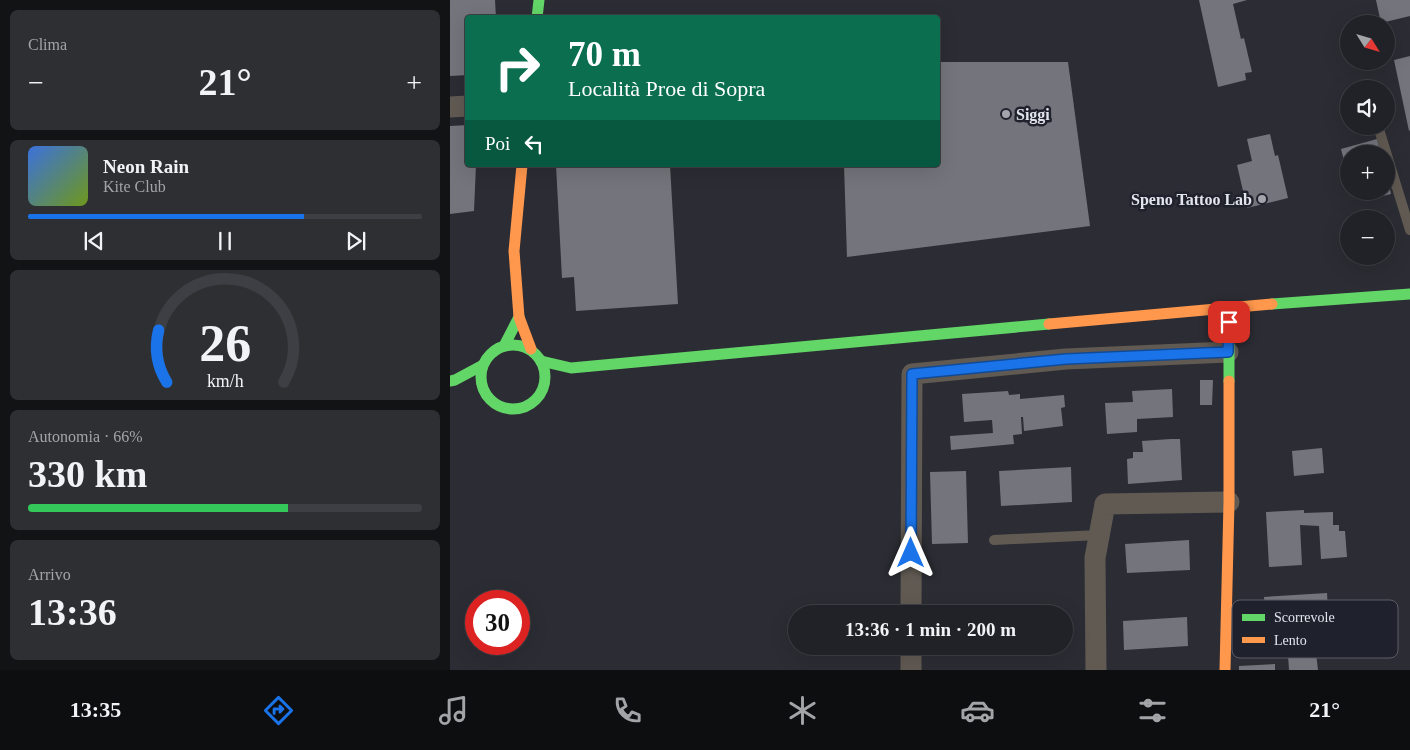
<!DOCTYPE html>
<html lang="it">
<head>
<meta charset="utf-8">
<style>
  :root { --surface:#212227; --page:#2d2f33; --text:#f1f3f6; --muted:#a2a4a7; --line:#3e3f44; --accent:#1a73e8 }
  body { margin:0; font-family:Georgia,serif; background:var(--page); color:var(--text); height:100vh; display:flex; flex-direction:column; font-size:19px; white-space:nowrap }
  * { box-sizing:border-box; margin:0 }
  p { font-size:16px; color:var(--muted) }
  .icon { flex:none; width:28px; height:28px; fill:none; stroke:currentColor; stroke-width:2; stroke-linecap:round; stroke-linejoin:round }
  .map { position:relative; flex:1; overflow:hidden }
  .drawer { display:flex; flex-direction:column; gap:10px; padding:10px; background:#121315; width:450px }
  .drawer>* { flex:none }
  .hud { position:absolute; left:15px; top:15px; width:475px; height:152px; border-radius:5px; box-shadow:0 5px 20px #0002,0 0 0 1px var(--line); background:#0b6e4f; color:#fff; overflow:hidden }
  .needle { width:32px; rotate:127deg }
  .buttons { position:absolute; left:890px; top:15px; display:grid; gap:10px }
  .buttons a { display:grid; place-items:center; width:55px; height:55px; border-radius:50%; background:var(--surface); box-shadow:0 5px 20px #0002,0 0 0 1px var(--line); font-size:25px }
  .speed { position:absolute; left:15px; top:590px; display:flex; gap:10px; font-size:25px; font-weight:700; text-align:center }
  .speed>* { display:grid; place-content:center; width:65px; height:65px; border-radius:50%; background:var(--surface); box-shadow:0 5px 20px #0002,0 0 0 1px var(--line); line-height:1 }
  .speed .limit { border:8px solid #d22; background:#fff; color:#111 }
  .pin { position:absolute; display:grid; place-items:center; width:42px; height:42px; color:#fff; margin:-21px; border-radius:10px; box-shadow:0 2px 8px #0006 }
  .me { position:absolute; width:55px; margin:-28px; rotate:0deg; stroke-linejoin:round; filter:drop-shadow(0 0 4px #0008) }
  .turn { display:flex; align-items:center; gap:18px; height:105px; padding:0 20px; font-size:22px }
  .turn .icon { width:65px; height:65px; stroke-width:2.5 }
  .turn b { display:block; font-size:35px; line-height:42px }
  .then { display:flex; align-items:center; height:48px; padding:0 20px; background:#0003; gap:10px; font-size:19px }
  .big { font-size:38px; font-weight:800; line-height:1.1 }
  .drawer .tile { flex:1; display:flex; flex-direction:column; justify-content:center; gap:8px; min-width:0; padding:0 18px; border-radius:8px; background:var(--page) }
  .drawer .dial { align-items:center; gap:0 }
  .dial svg { height:130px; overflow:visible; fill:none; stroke:var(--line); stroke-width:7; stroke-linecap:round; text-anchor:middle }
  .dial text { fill:var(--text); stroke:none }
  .song { display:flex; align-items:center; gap:15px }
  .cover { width:60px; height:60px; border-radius:8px; background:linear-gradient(135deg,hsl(220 70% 55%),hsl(80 70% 35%)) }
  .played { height:5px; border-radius:2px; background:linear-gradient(90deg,var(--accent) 70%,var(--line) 70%) }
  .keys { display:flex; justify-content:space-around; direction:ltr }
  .heat { display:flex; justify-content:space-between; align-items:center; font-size:28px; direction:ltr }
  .charge { height:8px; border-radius:4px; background:linear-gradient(90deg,#34c759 66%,var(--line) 0) }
  .trip { position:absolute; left:338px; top:605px; width:285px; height:50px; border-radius:25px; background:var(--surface); box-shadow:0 5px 20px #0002,0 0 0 1px var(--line); font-weight:800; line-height:50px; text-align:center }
  .tab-bar { display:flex; height:80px; justify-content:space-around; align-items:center; background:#0d0e10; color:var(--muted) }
  .tab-bar .icon { width:35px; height:35px }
  .tab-bar .selected { color:var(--accent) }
  .tab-bar b { font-size:22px; color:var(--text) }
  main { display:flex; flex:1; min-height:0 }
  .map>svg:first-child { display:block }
  .building { fill:#74757c }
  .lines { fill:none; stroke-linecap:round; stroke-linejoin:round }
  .lane { stroke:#615a53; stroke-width:10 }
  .street { stroke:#615a53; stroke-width:21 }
  .fast { stroke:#63d668; stroke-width:11 }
  .slow { stroke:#ff974d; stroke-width:11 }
  .route-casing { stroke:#114b97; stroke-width:12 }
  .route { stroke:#1a73e8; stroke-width:9 }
  .poi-dot { fill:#a3a5ac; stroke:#1f212d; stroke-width:2 }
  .labels { text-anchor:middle; stroke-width:5; stroke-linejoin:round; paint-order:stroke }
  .poi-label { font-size:16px; font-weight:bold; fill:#e3e5ed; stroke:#1f212d; text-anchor:start }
  .key { fill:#1f212d; stroke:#5a5c67; stroke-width:1 }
  .key-label { font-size:14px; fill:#e3e5ed }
</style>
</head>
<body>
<main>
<section class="drawer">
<div class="tile"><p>Clima</p>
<div class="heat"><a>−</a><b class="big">21°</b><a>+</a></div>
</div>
<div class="tile">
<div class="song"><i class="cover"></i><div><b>Neon Rain</b><p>Kite Club</p></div></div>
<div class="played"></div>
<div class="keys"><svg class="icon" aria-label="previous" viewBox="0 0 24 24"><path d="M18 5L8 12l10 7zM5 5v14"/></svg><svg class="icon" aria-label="pause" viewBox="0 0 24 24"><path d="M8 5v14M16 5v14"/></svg><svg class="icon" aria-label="next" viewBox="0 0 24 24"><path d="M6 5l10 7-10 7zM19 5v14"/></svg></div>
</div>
<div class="tile dial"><svg viewBox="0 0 100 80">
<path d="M14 69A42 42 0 1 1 86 69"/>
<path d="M14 69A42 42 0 0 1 9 37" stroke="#1a73e8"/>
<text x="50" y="56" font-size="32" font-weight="700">26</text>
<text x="50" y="72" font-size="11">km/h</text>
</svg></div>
<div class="tile"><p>Autonomia · 66%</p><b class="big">330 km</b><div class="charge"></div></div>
<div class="tile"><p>Arrivo</p><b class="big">13:36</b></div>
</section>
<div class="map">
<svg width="960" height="670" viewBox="0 0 960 670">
  <rect width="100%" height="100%" fill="#2c2d34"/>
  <g class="building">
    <polygon points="0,0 45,0 46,18 18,18 18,75 0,76"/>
    <polygon points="749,0 797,0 783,4 791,39 794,38 802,72 795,73 796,80 768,87"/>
    <polygon points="926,0 960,0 960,16 931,23"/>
    <polygon points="960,56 960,130 959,131 944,60"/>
    <polygon points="488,62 618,62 640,226 397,257 394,165 488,165"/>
    <polygon points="18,125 18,165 26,165 24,211 0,214 0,126"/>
    <polygon points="820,134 825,156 828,155 838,198 797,208 787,165 802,161 797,139"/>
    <polygon points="927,139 931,154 899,154 898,176 891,149"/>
    <polygon points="106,165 220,165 228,304 126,311 124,277 112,278"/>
    <polygon points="937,177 941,194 921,199 919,191 936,191"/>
    <polygon points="750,380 763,380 762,405 750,405"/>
    <polygon points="722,389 723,417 687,419 687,432 657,434 655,403 683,402 682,391"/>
    <polygon points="558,391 559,395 570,394 570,399 614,395 615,407 611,408 613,426 574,431 573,417 571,417 572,434 563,435 564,444 501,450 500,436 543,433 542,420 514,422 512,394"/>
    <polygon points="721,439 730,439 732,480 678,484 677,459 683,458 683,452 693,452 692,441"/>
    <polygon points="872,448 874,473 844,476 842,451"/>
    <polygon points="621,467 622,502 551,506 549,471"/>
    <polygon points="516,471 518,543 482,544 480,472"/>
    <polygon points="854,510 854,513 883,512 883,525 889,525 889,531 895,531 897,557 871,559 869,526 850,525 852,565 819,567 816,512"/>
    <polygon points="739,540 740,570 677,573 675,544"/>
    <polygon points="877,593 879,624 816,627 814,597"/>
    <polygon points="737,617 738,646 674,650 673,621"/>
    <polygon points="866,653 868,670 839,670 838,655"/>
    <polygon points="825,664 825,670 789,670 789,666"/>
  </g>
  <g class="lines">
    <g class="lane">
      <polyline points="928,126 960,230"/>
      <polyline points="544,540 649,535"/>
    </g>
    <g class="street">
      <polyline points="0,107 18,106"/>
      <polyline points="461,614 462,374 616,359 778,352"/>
      <polyline points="461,646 461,670"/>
      <polyline points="646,670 645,558 655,504 779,502"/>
    </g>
    <g class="fast">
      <polyline points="87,18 89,0"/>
      <polyline points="822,304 960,294"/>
      <polyline points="779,307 779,381"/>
      <circle cx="63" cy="377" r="32"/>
      <polyline points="54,346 69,317"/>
      <polyline points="91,361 121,368 599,324"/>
      <polyline points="0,381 5,380 33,365"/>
    </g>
    <g class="slow">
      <polyline points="72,165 64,251 69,317 81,349"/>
      <polyline points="599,324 822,304"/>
      <polyline points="775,670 779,502 779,381"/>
    </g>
  </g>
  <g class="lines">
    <defs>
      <polyline id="route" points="461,553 462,374 616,359 778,352 779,322"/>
    </defs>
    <use href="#route" class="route-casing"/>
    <use href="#route" class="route"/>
  </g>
  <g class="poi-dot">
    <circle cx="556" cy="114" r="5"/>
    <circle cx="812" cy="199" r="5"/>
  </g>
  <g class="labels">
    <g class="poi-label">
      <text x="566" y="120">Siggi</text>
      <text x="802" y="205" text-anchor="end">Speno Tattoo Lab</text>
    </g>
  </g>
  <rect x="782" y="600" width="166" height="58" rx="8" class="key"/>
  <rect x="792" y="614" width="23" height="7" fill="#63d668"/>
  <rect x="792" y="637" width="23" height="6" fill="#ff974d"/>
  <g class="key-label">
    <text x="824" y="622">Scorrevole</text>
    <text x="824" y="645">Lento</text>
  </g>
</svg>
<div class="buttons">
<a><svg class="needle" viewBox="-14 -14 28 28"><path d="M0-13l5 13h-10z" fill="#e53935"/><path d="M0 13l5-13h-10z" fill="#a2a4a7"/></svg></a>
<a><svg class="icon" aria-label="sound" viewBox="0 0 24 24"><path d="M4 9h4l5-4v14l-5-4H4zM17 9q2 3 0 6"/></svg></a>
<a>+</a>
<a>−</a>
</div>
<div class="speed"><div class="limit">30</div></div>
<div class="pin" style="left:779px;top:322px;background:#d93025"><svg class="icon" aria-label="arrive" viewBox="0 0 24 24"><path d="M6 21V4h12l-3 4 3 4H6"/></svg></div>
<svg class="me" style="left:461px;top:553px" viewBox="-20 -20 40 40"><path d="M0-17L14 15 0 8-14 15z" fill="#1a73e8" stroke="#fff" stroke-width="4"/></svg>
<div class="trip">13:36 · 1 min · 200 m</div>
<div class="hud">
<div class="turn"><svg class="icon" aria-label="right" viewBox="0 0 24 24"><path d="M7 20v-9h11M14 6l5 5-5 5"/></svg><div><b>70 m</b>Località Proe di Sopra</div></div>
<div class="then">Poi<svg class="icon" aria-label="left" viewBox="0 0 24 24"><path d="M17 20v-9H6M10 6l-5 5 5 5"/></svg></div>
</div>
</div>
</main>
<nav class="tab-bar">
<b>13:35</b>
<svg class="icon selected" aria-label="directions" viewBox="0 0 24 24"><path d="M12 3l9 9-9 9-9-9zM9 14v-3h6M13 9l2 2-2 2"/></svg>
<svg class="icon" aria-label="music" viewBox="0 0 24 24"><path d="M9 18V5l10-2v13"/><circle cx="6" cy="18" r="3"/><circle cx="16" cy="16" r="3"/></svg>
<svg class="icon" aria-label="phone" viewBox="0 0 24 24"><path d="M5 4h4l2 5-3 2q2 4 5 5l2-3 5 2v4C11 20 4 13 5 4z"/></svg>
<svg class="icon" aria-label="climate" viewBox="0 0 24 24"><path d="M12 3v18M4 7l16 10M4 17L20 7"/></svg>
<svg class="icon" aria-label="car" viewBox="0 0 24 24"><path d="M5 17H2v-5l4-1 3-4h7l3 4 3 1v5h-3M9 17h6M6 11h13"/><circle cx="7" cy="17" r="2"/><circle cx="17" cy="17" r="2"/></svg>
<svg class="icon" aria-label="filters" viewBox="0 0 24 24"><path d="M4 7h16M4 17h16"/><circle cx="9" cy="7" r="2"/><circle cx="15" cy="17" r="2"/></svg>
<b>21°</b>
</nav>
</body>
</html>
